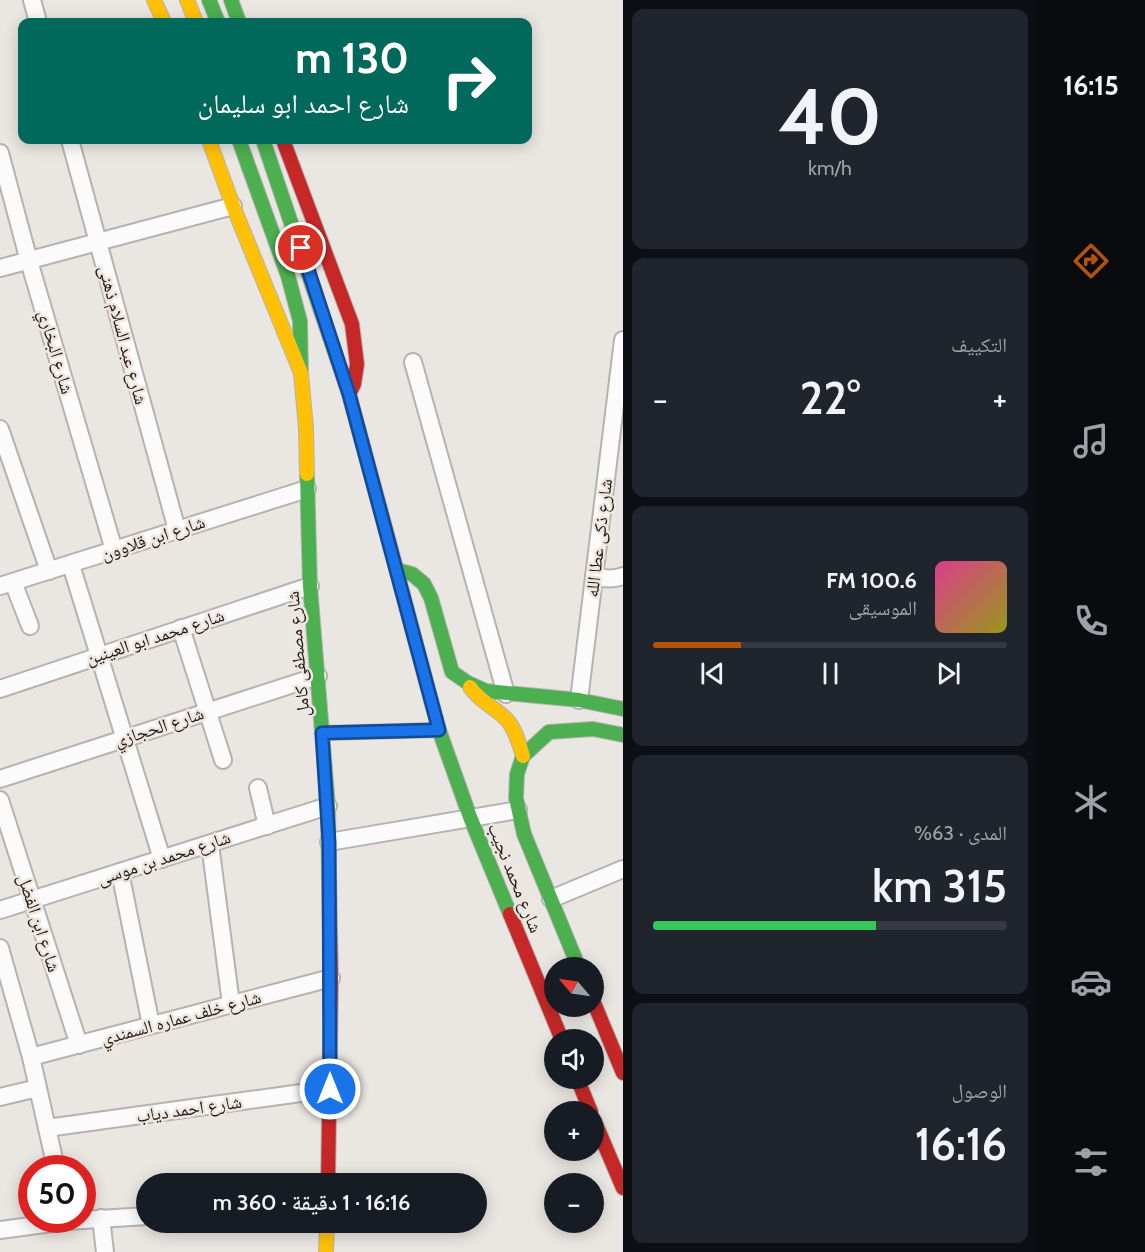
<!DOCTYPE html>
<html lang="ar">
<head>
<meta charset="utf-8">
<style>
  :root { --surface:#171b24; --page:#20242c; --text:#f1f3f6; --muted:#9ea1a6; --line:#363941; --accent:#b45309 }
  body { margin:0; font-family:Cabin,"Noto Naskh Arabic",sans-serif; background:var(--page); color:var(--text); direction:rtl; height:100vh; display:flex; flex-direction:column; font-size:22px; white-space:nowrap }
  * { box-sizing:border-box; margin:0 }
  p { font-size:20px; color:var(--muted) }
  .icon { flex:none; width:33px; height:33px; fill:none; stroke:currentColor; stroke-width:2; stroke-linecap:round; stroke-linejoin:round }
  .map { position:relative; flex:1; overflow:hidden; direction:ltr }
  .details { display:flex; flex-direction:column; gap:9px; padding:9px; background:#0d0f14; width:414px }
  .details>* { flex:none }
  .banner { position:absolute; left:18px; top:18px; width:514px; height:126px; border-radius:12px; box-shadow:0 3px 15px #0003; direction:rtl; background:#00695c; color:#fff; overflow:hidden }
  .needle { width:39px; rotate:299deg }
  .fabs { position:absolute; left:544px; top:957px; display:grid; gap:12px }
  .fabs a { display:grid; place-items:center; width:60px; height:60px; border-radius:50%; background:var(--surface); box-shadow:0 3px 15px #0003; font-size:30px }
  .speed { position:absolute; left:18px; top:1155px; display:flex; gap:12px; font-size:30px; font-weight:700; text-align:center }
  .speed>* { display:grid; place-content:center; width:78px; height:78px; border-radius:50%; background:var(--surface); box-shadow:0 3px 15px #0003; line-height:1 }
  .speed .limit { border:9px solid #d22; background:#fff; color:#111 }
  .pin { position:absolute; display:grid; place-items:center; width:51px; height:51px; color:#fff; margin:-26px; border:3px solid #fff; border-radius:50%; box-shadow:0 2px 6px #0007 }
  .me { position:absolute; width:66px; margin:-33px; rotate:0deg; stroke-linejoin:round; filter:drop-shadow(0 0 4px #0008) }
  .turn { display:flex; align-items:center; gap:21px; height:126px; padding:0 24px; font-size:27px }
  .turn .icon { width:78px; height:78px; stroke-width:2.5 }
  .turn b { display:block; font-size:42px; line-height:51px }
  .big { font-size:45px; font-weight:600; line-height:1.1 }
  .details .widget { flex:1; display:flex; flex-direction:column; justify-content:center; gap:9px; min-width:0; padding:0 21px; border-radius:12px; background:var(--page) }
  .details .dial { align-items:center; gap:0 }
  .dial b { font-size:78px; line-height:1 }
  .song { display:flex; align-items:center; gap:18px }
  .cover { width:72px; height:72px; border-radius:9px; background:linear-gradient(135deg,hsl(330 70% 55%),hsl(60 70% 35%)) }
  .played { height:6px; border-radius:3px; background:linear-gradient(90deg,var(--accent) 25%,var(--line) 25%) }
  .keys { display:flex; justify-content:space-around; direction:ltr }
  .heat { display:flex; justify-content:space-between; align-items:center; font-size:33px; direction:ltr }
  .charge { height:9px; border-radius:4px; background:linear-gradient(90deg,#34c759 63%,var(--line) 0) }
  .trip { position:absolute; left:136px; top:1173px; width:351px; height:60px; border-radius:30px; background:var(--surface); box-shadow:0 3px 15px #0003; font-weight:600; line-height:60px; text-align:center; direction:rtl }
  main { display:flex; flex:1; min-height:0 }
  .tabs { display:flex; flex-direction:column; width:108px; justify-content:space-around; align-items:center; background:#090b0e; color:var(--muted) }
  .tabs .icon { width:42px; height:42px }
  .tabs .current { color:var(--accent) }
  .tabs b { font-size:27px; color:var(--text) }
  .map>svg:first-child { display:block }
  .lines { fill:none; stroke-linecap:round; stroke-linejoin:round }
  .street-casing { stroke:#b5b2af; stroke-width:20 }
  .fast-casing { stroke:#b5b2af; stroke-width:16 }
  .slow-casing { stroke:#b5b2af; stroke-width:16 }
  .jam-casing { stroke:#b5b2af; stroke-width:16 }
  .street { stroke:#fcfbfb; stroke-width:16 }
  .fast { stroke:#4caf50; stroke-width:14 }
  .slow { stroke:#ffc107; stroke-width:14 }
  .jam { stroke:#c62828; stroke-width:14 }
  .route-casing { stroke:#114b97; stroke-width:15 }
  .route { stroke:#1a73e8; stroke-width:10 }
  .labels { text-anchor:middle; stroke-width:5; stroke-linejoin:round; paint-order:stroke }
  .street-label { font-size:18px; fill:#1f1c1a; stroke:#eee6df }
</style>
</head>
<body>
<main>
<nav class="tabs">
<b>16:15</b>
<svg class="icon current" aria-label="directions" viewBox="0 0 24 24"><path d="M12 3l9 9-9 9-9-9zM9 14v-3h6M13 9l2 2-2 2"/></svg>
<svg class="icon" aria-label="music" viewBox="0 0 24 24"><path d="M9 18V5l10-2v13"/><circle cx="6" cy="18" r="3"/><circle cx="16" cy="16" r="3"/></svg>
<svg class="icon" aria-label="phone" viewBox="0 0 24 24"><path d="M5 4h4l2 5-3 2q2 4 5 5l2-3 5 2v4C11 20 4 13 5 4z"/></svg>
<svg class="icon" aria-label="climate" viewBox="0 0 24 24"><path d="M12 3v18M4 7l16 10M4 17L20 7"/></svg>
<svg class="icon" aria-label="car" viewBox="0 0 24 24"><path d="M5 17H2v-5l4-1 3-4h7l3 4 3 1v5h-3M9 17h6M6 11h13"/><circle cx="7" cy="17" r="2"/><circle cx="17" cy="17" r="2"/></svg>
<svg class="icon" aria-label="filters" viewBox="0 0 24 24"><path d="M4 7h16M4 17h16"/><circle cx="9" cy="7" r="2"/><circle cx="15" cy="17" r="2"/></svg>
</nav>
<section class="details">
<div class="widget dial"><b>40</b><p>km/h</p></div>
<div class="widget"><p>التكييف</p>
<div class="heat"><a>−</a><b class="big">22°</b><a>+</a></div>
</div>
<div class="widget">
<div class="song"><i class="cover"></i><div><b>100.6 FM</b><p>الموسيقى</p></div></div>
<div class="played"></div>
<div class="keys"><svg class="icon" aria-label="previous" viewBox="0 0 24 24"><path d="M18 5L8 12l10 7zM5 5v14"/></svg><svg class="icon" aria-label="pause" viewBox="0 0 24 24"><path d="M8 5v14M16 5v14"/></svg><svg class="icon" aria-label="next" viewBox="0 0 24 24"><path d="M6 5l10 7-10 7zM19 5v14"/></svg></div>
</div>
<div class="widget"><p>المدى · 63%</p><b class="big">315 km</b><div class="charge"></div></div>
<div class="widget"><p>الوصول</p><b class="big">16:16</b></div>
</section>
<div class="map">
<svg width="623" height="1252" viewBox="0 0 623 1252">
  <rect width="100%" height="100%" fill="#eae6e2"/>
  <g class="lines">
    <defs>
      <g id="street">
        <polyline points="32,0 38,22"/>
        <polyline points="70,140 177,530"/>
        <polyline points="0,153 29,261 114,550"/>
        <polyline points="0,268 233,206"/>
        <polyline points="413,362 506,694"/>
        <polyline points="0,429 49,571"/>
        <polyline points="71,565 162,859"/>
        <path d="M594 576C604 579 613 580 623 576"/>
        <polyline points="13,582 30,626"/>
        <polyline points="0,586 307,489"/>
        <polyline points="181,628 223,760"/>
        <polyline points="0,689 310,586"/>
        <polyline points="579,700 623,340"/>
        <polyline points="0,779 318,676"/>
        <polyline points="258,788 267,826"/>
        <polyline points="0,800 79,1045"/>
        <polyline points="329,842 518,810"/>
        <polyline points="210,844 231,1004"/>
        <polyline points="120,872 151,1025"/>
        <polyline points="551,899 623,869"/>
        <polyline points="0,910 328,806"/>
        <polyline points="0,948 31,1057 56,1168"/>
        <polyline points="31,1057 331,978"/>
        <polyline points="0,1097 38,1088"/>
        <polyline points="47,1128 330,1089"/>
        <polyline points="101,1218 105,1252"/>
        <polyline points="0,1230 67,1221 147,1216"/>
      </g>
      <g id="fast">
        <polyline points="209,0 218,22"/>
        <polyline points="231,0 239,22"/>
        <polyline points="239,140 288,276 300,321 301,373"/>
        <polyline points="263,140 349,394"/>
        <polyline points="307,474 310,586 328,806 329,874"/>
        <polyline points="389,542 439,730 470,817 510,914"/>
        <polyline points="397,570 412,574 424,584 431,598 452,672 468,683 486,691 579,700 623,709"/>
        <polyline points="579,968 524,834 516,798 517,774 523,756 549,732 593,729 623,735"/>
      </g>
      <g id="slow">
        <polyline points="154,0 164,22"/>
        <polyline points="187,0 196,22"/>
        <polyline points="209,140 233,206 301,373 306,428 307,474"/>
        <path d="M470 687C480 702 495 707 507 720 516 730 519 744 523 756"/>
        <polyline points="326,1252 327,1222"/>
      </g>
      <g id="jam">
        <polyline points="283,140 352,324 357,364 354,384 349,394 389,542"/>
        <polyline points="322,733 439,730"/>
        <polyline points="510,914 562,1040"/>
        <polyline points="594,1003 623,1073"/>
        <polyline points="577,1078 591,1112"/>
        <polyline points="594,1120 623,1188"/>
        <polyline points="328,1184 331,978 329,874"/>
      </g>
    </defs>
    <use href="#street" class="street-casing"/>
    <use href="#fast" class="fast-casing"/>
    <use href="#slow" class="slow-casing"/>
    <use href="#jam" class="jam-casing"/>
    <use href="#street" class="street"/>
    <use href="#fast" class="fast"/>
    <use href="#slow" class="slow"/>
    <use href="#jam" class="jam"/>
  </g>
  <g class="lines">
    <defs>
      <polyline id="route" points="301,248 349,394 439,730 322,733 329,842 330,1089"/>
    </defs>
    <use href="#route" class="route-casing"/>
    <use href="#route" class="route"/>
  </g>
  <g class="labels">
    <g class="street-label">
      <text transform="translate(123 335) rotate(75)" y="6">شارع عبد السلام ذهنى</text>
      <text transform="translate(56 352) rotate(74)" y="6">شارع البخاري</text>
      <text transform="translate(153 538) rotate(-18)" y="6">شارع ابن قلاوون</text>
      <text transform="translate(599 538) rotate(-83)" y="6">شارع ذكى عطا الله</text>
      <text transform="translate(155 637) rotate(-18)" y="6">شارع محمد ابو العينين</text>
      <text transform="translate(298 654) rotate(-95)" y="6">شارع مصطفى كامل</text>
      <text transform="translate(159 727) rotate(-18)" y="6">شارع الحجازي</text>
      <text transform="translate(164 858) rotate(-18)" y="6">شارع محمد بن موسى</text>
      <text transform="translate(515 878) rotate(68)" y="6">شارع محمد نجيب</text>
      <text transform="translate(39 923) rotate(72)" y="6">شارع ابن الفضل</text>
      <text transform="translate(181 1018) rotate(-15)" y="6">شارع خلف عماره السمندي</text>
      <text transform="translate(189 1109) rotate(-8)" y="6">شارع احمد دياب</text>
    </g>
  </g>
</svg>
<div class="fabs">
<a><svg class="needle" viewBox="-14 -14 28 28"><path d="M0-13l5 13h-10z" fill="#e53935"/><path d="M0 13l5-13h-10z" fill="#9ea1a6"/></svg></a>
<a><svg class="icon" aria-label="sound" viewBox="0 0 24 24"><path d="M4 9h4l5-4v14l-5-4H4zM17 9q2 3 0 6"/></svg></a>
<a>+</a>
<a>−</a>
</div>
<div class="speed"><div class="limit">50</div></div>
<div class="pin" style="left:301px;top:248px;background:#d93025"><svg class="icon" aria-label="arrive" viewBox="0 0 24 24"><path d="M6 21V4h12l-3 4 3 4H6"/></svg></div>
<svg class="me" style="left:330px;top:1089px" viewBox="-20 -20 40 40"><circle r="17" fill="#1a73e8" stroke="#fff" stroke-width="3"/><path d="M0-11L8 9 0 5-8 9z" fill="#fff"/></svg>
<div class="trip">16:16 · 1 دقيقة · 360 m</div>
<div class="banner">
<div class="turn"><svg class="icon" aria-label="right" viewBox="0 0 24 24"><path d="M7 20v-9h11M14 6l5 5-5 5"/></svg><div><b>130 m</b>شارع احمد ابو سليمان</div></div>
</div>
</div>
</main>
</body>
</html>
